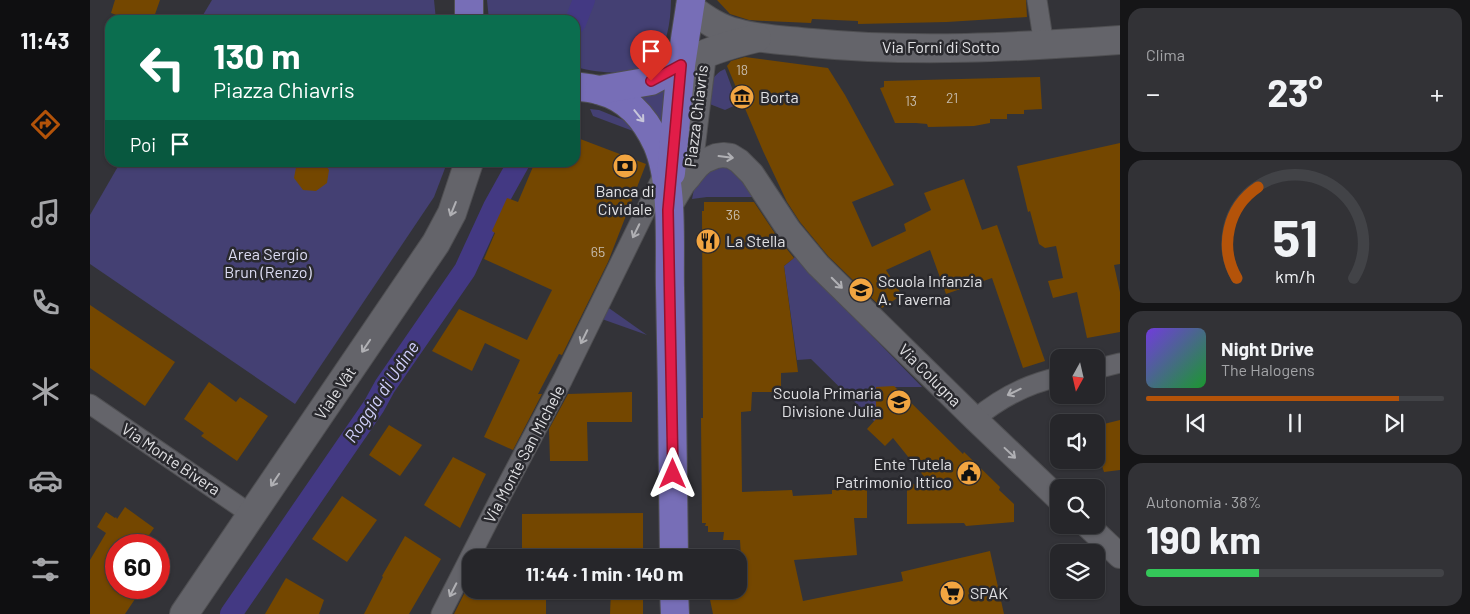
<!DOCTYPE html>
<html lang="it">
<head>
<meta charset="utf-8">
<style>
  :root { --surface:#26262a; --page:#323236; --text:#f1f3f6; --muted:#a4a5a8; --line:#424347; --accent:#b45309 }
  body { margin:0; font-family:Barlow,sans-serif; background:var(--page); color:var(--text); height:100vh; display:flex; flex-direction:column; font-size:19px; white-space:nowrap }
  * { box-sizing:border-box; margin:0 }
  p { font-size:16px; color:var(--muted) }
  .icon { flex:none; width:28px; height:28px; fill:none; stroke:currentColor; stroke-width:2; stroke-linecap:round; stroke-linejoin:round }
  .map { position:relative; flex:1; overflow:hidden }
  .side { display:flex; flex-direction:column; gap:8px; padding:8px; background:#151517; width:350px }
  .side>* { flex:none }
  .top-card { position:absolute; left:15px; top:15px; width:475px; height:152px; border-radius:15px; box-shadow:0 1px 4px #0004,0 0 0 1px var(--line); background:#0b6e4f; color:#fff; overflow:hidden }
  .needle { width:32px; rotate:188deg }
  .buttons { position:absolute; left:960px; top:349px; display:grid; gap:10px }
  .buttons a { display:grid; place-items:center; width:55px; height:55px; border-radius:10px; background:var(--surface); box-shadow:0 1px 4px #0004,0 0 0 1px var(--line); font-size:25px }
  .speed { position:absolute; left:15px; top:534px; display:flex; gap:10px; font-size:25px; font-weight:700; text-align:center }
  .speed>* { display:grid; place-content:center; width:65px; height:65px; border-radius:50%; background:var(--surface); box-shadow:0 1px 4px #0004,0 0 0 1px var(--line); line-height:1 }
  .speed .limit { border:8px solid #d22; background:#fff; color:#111 }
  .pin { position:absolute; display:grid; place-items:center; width:42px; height:42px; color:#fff; margin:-51px -21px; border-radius:50% 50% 50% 0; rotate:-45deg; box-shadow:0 0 5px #0007 }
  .pin .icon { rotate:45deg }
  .me { position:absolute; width:55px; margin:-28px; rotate:0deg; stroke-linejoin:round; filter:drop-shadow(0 0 4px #0008) }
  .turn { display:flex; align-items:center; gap:18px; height:105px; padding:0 25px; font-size:22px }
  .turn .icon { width:65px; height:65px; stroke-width:2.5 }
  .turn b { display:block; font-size:35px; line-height:42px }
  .then { display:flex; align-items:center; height:48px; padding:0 25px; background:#0003; gap:10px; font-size:19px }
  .big { font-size:38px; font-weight:700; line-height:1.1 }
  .side .card { flex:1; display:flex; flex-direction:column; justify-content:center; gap:8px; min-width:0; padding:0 18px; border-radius:15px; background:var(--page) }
  .side .dial { align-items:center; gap:0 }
  .dial svg { height:130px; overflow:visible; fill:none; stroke:var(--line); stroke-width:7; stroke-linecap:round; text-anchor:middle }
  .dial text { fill:var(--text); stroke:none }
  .song { display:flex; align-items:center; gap:15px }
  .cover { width:60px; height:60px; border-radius:8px; background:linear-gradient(135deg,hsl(260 70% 55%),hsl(130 70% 35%)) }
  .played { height:5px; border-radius:2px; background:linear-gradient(90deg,var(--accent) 85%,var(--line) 85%) }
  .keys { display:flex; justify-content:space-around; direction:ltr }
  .heat { display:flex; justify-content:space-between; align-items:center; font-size:28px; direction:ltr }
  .charge { height:8px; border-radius:4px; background:linear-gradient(90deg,#34c759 38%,var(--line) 0) }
  .trip { position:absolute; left:372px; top:549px; width:285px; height:50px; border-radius:15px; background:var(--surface); box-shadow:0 1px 4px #0004,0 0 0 1px var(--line); font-weight:700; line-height:50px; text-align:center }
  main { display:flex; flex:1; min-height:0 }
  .tab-bar { display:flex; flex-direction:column; width:90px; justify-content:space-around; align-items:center; background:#0f0f11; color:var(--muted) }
  .tab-bar .icon { width:35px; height:35px }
  .tab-bar .active { color:var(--accent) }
  .tab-bar b { font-size:22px; color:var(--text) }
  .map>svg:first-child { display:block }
  .green { fill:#444073 }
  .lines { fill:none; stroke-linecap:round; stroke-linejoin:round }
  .canal { stroke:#433983; stroke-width:22 }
  .building { fill:#744700 }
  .minor-casing { stroke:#4f4f52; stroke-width:21 }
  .tertiary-casing { stroke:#4f4f52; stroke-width:26 }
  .secondary-casing { stroke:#4f4f52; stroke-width:30 }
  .primary-casing { stroke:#4f4f52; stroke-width:30 }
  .minor { stroke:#64646a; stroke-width:19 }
  .tertiary { stroke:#64646a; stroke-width:24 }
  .secondary { stroke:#64646a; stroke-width:28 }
  .primary { stroke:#776eb7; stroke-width:28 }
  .oneway { stroke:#c7c5da }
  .oneway2 { stroke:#b0b0b4 }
  .route-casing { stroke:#92132f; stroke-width:12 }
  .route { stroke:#e11d48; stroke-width:9 }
  .labels { text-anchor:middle; stroke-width:5; stroke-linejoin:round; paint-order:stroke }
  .number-label { font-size:14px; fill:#c6bbac }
  .street-label { font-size:16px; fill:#e2e2e5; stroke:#29292e }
  .poi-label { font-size:16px; fill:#e2e2e5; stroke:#29292e; text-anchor:start }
  .park-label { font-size:16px; fill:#ddddf3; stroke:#29292e }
  .water-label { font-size:18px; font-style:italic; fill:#d1d0fc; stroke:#29292e }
</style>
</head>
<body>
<main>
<nav class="tab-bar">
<b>11:43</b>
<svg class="icon active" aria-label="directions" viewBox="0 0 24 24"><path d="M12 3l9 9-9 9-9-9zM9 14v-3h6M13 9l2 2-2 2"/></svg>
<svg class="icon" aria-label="music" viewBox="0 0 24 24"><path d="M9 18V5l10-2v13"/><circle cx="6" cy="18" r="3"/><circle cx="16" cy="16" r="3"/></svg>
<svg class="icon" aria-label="phone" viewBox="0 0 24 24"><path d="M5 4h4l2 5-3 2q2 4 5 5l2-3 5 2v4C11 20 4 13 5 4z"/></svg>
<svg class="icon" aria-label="climate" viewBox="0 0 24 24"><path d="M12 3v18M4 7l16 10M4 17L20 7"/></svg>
<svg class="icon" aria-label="car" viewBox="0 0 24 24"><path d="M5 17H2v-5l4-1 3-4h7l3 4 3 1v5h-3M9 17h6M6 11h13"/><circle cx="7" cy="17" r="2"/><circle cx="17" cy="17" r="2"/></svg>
<svg class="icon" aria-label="filters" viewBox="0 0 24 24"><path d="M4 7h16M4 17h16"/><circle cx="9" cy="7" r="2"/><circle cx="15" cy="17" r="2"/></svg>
</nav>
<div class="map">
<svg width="1030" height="614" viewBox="0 0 1030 614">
  <rect width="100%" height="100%" fill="#333338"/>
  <g class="green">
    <polygon points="122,0 344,0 346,20 110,20"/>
    <path d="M397 0H581C580 70 548 82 485 67V20H399Z"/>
    <path d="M635 69 648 104 635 110 617 103C619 89 620 75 635 69Z"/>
    <polygon points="577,86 573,136 545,99"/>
    <polygon points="500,109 509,110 536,121 543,131 503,116"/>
    <polygon points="30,163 357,163 344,197 205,404 0,264 0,215"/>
    <polygon points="624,167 637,167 647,169 664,197 617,197 602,199 605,184"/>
    <polygon points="705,257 832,387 786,387 786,423 721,359 707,360 694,266"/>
    <polygon points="516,306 557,335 509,318"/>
  </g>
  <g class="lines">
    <g class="canal">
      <polyline points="485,23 494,0"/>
      <polyline points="141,614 284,406 295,386 375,270 404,207 429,162"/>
    </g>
  </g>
  <g class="building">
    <polygon points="25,0 70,0 63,20 40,20 21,13"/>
    <polygon points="627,0 936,0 937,17 857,22 768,24 768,21 722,19 721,23 676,21 659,20 640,14"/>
    <polygon points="655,57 738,68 755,95 804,185 762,202 782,247 816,231 814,224 841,210 834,193 874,179 892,230 907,225 955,361 933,368 902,278 856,294 840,250 796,270 812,295 792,308 738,256 710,222 697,202 673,151 637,66 641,61"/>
    <polygon points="950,77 952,109 934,110 934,114 917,114 917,119 900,119 900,123 884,126 838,127 837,124 826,123 805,123 790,88 794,87 794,81"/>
    <polygon points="485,137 556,164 518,262 472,355 469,354 448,394 452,394 423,450 394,437 430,360 395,343 382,371 342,351 369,309 437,340 462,290 394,259 405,233 402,231 417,198 428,202 445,162 485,162"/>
    <polygon points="1030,143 1030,264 1024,265 1030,292 1030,332 997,338 987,292 963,298 958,281 973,278 966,246 955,248 949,244 940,211 938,212 927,166"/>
    <polygon points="207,162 233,162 239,170 237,183 226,191 213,190 204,178"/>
    <polygon points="614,202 664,202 688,238 704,258 694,266 708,372 691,373 691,392 662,392 661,411 651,412 652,492 702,490 703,496 742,494 742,490 777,490 777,518 764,518 767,555 704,560 713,601 813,581 811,572 900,551 914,614 623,614 618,590 649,590 649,577 652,576 650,540 633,540 634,532 618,532 618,526 615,526 616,523 612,523 611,418 613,418 612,211 614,211"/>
    <polygon points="0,305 85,362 55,406 0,368"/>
    <polygon points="119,382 146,402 150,397 178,416 147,461 111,436 114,433 94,419"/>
    <polygon points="804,386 873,454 874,452 910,487 909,490 924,504 924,522 876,526 874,523 817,524 817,484 840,484 803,438 795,446 777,429 786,419 786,387"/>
    <polygon points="542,392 542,422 497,422 498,461 460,461 459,429 478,394"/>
    <polygon points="1030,420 1030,470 1014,472 1012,466 1006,468 1006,426"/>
    <polygon points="299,425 332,445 310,476 279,455"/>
    <polygon points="363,457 396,474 370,528 334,505"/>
    <polygon points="252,496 287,520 257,562 222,539"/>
    <polygon points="35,507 64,528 52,545 26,545 26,588 45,599 35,614 0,614 0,560 16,533 7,527 16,512 25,518 26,517 27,519"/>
    <polygon points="553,513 553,558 414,558 413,549 432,549 432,514"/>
    <polygon points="315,536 351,559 319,614 274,614 293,577 292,576"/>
    <polygon points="196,578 234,600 229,614 175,614"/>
    <polygon points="376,590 456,590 456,614 364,614"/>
    <polygon points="521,590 553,590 553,614 520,614"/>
  </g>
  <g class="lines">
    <defs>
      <g id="minor">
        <polyline points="947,0 954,45"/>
        <polyline points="1006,369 1030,363"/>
        <polyline points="0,404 162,515"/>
        <path d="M885 419C910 398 936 384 969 377"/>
        <polyline points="351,614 408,502 473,379 575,171"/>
      </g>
      <g id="tertiary">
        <polyline points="599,177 614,55"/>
        <polyline points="578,209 593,184 607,167 614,161 626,156 633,155 641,156 649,161 662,174 699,230 728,265 885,419 969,499"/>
        <polyline points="997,525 1030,556"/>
      </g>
      <g id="secondary">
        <path d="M600 8C615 19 629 29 647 33 671 40 697 40 722 43 824 53 928 47 1030 40"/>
        <path d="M591 65C615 52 641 44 667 38"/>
        <polyline points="94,614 346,243 362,213 379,162"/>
      </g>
      <g id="primary">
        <polyline points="379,0 379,20"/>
        <path d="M485 86C494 88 503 88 511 91 538 98 556 120 567 144 584 183 579 245 580 288 582 378 583 467 584 558"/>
        <polyline points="509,90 561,81 591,65"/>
        <polyline points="581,173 591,65 601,0"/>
        <polyline points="584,590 585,614"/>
      </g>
    </defs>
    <use href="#minor" class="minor-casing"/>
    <use href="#tertiary" class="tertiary-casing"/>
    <use href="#secondary" class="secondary-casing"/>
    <use href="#primary" class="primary-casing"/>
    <use href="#minor" class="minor"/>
    <use href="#tertiary" class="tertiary"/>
    <use href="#secondary" class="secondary"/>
    <use href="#primary" class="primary"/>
  </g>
  <defs><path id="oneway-shaft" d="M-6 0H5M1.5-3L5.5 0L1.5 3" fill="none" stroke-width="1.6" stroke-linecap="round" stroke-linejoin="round" transform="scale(1.25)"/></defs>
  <use class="oneway" href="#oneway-shaft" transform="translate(549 116) rotate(51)"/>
  <g class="oneway2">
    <use href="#oneway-shaft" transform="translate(636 157) rotate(7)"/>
    <use href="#oneway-shaft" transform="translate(363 209) rotate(112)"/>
    <use href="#oneway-shaft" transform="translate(546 231) rotate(116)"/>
    <use href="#oneway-shaft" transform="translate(747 283) rotate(45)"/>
    <use href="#oneway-shaft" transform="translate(494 337) rotate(116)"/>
    <use href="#oneway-shaft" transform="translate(276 346) rotate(124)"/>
    <use href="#oneway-shaft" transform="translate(924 392) rotate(154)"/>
    <use href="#oneway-shaft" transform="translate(920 453) rotate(43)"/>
    <use href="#oneway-shaft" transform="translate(185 480) rotate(124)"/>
    <use href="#oneway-shaft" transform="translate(363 590) rotate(117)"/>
  </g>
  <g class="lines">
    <defs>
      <polyline id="route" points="561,81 591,65 578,210 583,474"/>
    </defs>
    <use href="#route" class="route-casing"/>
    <use href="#route" class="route"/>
  </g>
  <defs>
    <symbol id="museum-disc" viewBox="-11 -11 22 22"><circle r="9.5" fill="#f2a541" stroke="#29292e"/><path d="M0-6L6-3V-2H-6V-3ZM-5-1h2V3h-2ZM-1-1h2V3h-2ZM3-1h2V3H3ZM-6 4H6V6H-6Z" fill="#111"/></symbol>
    <symbol id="bank-disc" viewBox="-11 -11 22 22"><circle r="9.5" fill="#f2a541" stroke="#29292e"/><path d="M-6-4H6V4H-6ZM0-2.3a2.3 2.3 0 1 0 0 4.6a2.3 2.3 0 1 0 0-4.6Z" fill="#111"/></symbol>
    <symbol id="restaurant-disc" viewBox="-11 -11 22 22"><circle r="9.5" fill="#f2a541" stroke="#29292e"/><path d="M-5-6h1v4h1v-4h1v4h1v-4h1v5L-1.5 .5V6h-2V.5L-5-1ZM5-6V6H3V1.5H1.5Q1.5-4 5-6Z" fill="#111"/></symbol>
    <symbol id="school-disc" viewBox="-11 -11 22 22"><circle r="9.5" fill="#f2a541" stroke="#29292e"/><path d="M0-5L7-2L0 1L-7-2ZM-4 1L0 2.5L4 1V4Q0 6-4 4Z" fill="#111"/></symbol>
    <symbol id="civic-disc" viewBox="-11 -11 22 22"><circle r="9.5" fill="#f2a541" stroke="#29292e"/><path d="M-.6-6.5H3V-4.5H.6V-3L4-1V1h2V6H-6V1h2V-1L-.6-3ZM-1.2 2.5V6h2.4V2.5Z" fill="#111"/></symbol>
    <symbol id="supermarket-disc" viewBox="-11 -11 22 22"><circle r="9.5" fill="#f2a541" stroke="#29292e"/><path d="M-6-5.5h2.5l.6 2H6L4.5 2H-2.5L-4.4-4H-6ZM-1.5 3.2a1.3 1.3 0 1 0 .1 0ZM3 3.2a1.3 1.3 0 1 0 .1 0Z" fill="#111"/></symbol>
  </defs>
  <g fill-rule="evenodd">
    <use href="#museum-disc" x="638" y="83" width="28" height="28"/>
    <use href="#bank-disc" x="521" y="152" width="28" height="28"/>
    <use href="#restaurant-disc" x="604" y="227" width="28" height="28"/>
    <use href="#school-disc" x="757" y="276" width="28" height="28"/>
    <use href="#school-disc" x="795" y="388" width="28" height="28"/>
    <use href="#civic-disc" x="865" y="459" width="28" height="28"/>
    <use href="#supermarket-disc" x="848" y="579" width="28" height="28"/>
  </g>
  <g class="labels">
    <g class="number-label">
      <text x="652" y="75">18</text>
      <text x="862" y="103">21</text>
      <text x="821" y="106">13</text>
      <text x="643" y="220">36</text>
      <text x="508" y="257">65</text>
    </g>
    <g class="street-label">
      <text x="851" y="53">Via Forni di Sotto</text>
      <text transform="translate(606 116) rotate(-83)" y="6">Piazza Chiavris</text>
      <text transform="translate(840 375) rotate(45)" y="6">Via Colugna</text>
      <text transform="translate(245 393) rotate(-56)" y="6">Viale Vât</text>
      <text transform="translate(434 454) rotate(-62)" y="6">Via Monte San Michele</text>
      <text transform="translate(81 459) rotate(34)" y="6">Via Monte Bivera</text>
    </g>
    <g class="poi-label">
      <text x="670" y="103">Borta</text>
      <text x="535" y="197" text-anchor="middle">Banca di<tspan x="535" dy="18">Cividale</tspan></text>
      <text x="636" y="247">La Stella</text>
      <text x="788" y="287">Scuola Infanzia<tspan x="788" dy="18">A. Taverna</tspan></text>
      <text x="792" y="399" text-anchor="end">Scuola Primaria<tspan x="792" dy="18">Divisione Julia</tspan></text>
      <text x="862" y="470" text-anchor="end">Ente Tutela<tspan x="862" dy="18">Patrimonio Ittico</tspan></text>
      <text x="880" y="599">SPAK</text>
    </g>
    <g class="park-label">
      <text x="178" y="260">Area Sergio<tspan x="178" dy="18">Brun (Renzo)</tspan></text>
    </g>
    <g class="water-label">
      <text transform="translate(292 392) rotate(-56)" y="6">Roggia di Udine</text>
    </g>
  </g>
</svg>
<div class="buttons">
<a><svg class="needle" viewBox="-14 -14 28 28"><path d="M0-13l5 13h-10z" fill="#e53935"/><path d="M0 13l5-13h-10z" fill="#a4a5a8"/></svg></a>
<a><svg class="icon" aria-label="sound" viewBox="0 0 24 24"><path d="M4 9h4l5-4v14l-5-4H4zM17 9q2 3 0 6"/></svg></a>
<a><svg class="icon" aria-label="search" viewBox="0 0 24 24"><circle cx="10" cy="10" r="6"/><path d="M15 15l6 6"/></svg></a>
<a><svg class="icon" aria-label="layers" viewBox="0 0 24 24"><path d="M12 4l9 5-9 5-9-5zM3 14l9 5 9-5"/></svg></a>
</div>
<div class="speed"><div class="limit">60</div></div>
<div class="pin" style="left:561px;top:81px;background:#d93025"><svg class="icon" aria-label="arrive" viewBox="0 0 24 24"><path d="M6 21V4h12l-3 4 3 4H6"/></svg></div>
<svg class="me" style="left:583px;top:474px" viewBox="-20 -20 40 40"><path d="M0-17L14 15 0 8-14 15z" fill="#e11d48" stroke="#fff" stroke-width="4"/></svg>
<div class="trip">11:44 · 1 min · 140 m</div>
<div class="top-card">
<div class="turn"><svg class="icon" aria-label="left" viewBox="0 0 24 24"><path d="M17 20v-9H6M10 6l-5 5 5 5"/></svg><div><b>130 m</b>Piazza Chiavris</div></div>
<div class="then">Poi<svg class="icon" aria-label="arrive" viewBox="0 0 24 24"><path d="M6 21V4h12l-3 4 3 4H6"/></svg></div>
</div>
</div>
<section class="side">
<div class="card"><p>Clima</p>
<div class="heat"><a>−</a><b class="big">23°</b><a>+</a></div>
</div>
<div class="card dial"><svg viewBox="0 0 100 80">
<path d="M14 69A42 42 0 1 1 86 69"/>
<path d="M14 69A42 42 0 0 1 27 13" stroke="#b45309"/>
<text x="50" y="56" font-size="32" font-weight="700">51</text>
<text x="50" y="72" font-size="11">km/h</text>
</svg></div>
<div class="card">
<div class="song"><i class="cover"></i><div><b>Night Drive</b><p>The Halogens</p></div></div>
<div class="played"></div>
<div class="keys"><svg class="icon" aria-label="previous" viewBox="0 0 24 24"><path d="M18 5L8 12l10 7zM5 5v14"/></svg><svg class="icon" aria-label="pause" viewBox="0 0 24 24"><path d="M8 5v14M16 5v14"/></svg><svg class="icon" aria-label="next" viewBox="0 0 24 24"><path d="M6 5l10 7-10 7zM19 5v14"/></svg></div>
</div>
<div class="card"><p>Autonomia · 38%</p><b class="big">190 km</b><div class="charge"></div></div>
</section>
</main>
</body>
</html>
